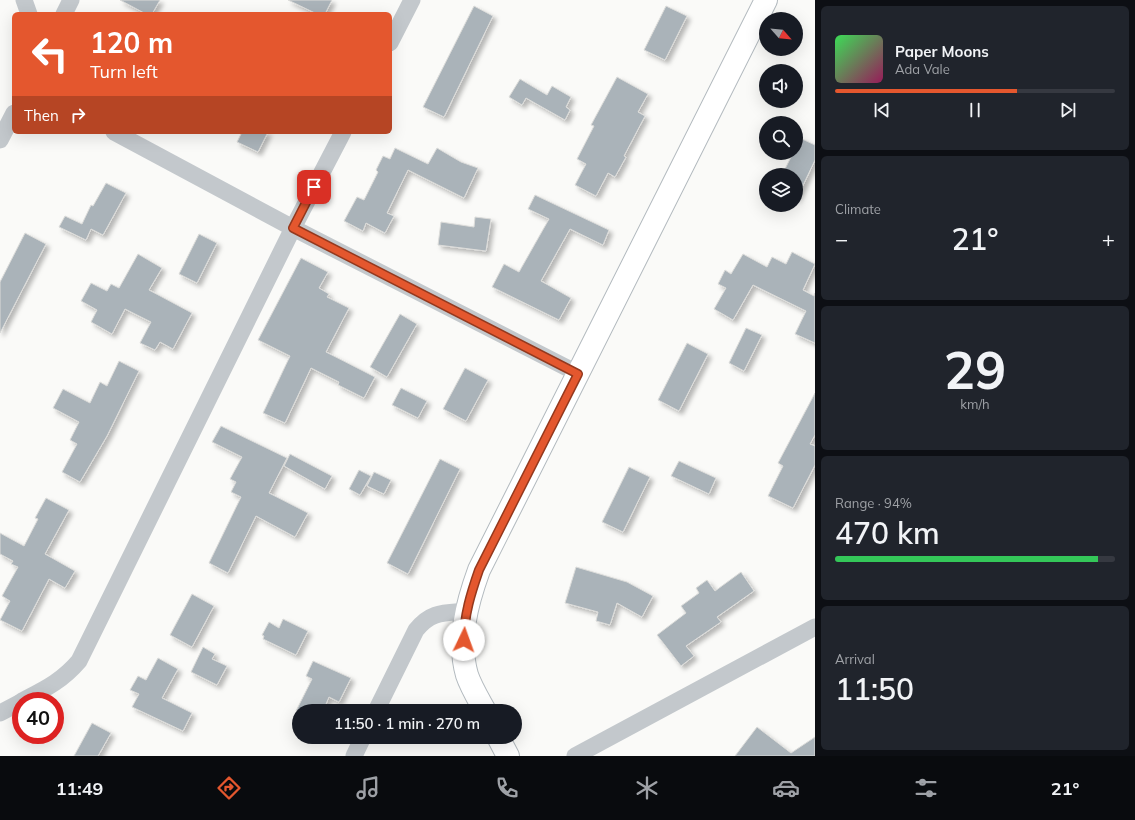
<!DOCTYPE html>
<html lang="en">
<head>
<meta charset="utf-8">
<style>
  :root { --surface:#171b24; --page:#20242c; --text:#f1f3f6; --muted:#9ea1a6; --line:#363941; --accent:#e4572e }
  body { margin:0; font-family:Mulish,sans-serif; background:var(--page); color:var(--text); height:100vh; display:flex; flex-direction:column; font-size:15px; white-space:nowrap }
  * { box-sizing:border-box; margin:0 }
  p { font-size:13px; color:var(--muted) }
  .icon { flex:none; width:22px; height:22px; fill:none; stroke:currentColor; stroke-width:2; stroke-linecap:round; stroke-linejoin:round }
  .map { position:relative; flex:1; overflow:hidden }
  .drawer { display:flex; flex-direction:column; gap:6px; padding:6px; background:#0d0f14; width:320px }
  .drawer>* { flex:none }
  .top-card { position:absolute; left:12px; top:12px; width:380px; height:122px; border-radius:6px; box-shadow:0 4px 16px #0002; background:#e4572e; color:#fff; overflow:hidden }
  .needle { width:26px; rotate:117deg }
  .fabs { position:absolute; left:759px; top:12px; display:grid; gap:8px }
  .fabs a { display:grid; place-items:center; width:44px; height:44px; border-radius:50%; background:var(--surface); box-shadow:0 4px 16px #0002; font-size:20px }
  .speed { position:absolute; left:12px; top:692px; display:flex; gap:8px; font-size:20px; font-weight:700; text-align:center }
  .speed>* { display:grid; place-content:center; width:52px; height:52px; border-radius:50%; background:var(--surface); box-shadow:0 4px 16px #0002; line-height:1 }
  .speed .limit { border:6px solid #d22; background:#fff; color:#111 }
  .pin { position:absolute; display:grid; place-items:center; width:34px; height:34px; color:#fff; margin:-17px; border-radius:8px; box-shadow:0 2px 6px #0006 }
  .me { position:absolute; width:44px; margin:-22px; rotate:3deg; stroke-linejoin:round; filter:drop-shadow(0 0 3px #0008) }
  .turn { display:flex; align-items:center; gap:14px; height:84px; padding:0 12px; font-size:18px }
  .turn .icon { width:52px; height:52px; stroke-width:2.5 }
  .turn b { display:block; font-size:28px; line-height:34px }
  .then { display:flex; align-items:center; height:38px; padding:0 12px; background:#0003; gap:8px; font-size:15px }
  .big { font-size:30px; font-weight:600; line-height:1.1 }
  .drawer .widget { flex:1; display:flex; flex-direction:column; justify-content:center; gap:6px; min-width:0; padding:0 14px; border-radius:6px; background:var(--page) }
  .drawer .dial { align-items:center; gap:0 }
  .dial b { font-size:52px; line-height:1 }
  .song { display:flex; align-items:center; gap:12px }
  .cover { width:48px; height:48px; border-radius:6px; background:linear-gradient(135deg,hsl(130 70% 55%),hsl(330 70% 35%)) }
  .played { height:4px; border-radius:2px; background:linear-gradient(90deg,var(--accent) 65%,var(--line) 65%) }
  .keys { display:flex; justify-content:space-around; direction:ltr }
  .heat { display:flex; justify-content:space-between; align-items:center; font-size:22px; direction:ltr }
  .charge { height:6px; border-radius:3px; background:linear-gradient(90deg,#34c759 94%,var(--line) 0) }
  .trip { position:absolute; left:292px; top:704px; width:230px; height:40px; border-radius:20px; background:var(--surface); box-shadow:0 4px 16px #0002; font-weight:600; line-height:40px; text-align:center }
  .menu { display:flex; height:64px; justify-content:space-around; align-items:center; background:#090b0e; color:var(--muted) }
  .menu .icon { width:28px; height:28px }
  .menu .on { color:var(--accent) }
  .menu b { font-size:18px; color:var(--text) }
  main { display:flex; flex:1; min-height:0 }
  .map>svg:first-child { display:block }
  .building { fill:#aab3b9; stroke:#dcdcda; filter:url(#shadow) }
  .lines { fill:none; stroke-linecap:round; stroke-linejoin:round }
  .secondary-casing { stroke:#b3babf; stroke-width:24 }
  .street { stroke:#c3c8cc; stroke-width:17 }
  .secondary { stroke:#fff; stroke-width:22 }
  .route-casing { stroke:#94391e; stroke-width:10 }
  .route { stroke:#e4572e; stroke-width:7 }
</style>
</head>
<body>
<main>
<div class="map">
<svg width="815" height="756" viewBox="0 0 815 756">
  <defs>
    <filter id="shadow"><feDropShadow dx="3.5" dy="3.5" stdDeviation="2" flood-color="#0004"/></filter>
  </defs>
  <rect width="100%" height="100%" fill="#fafaf8"/>
  <g class="building">
    <polygon points="120,0 160,0 152,14 146,14"/>
    <polygon points="288,0 332,0 325,14 317,14"/>
    <polygon points="474,6 493,16 444,117 423,107"/>
    <polygon points="666,6 687,16 665,60 644,50"/>
    <polygon points="617,77 648,94 638,112 645,116 624,156 626,157 615,177 608,173 596,196 575,185 586,164 577,159 594,126 591,125"/>
    <polygon points="520,79 547,95 552,86 571,97 566,107 570,110 565,120 526,98 522,105 509,97"/>
    <polygon points="242,132 268,132 258,152 237,142"/>
    <polygon points="800,138 815,145 815,160 796,200 796,175 782,175 793,153 796,153 796,146"/>
    <polygon points="395,148 428,164 437,148 461,162 478,168 464,198 408,170 387,213 394,216 385,233 366,223 363,231 344,221 357,197 364,200 378,172 376,170 383,156 390,159"/>
    <polygon points="106,183 126,193 103,235 91,229 86,240 59,227 65,216 82,224 91,205 93,206"/>
    <polygon points="535,195 609,230 603,245 570,229 541,281 571,298 559,320 492,287 504,264 519,272 549,219 528,209"/>
    <polygon points="475,217 491,219 486,251 438,245 441,222 474,227"/>
    <polygon points="25,233 46,244 0,333 0,282"/>
    <polygon points="199,234 217,243 197,283 179,274"/>
    <polygon points="792,252 815,264 803,290 814,296 815,293 815,343 795,334 806,311 753,285 733,320 714,309 726,288 718,284 725,270 731,274 743,254 767,267 772,257 786,264"/>
    <polygon points="138,254 162,268 149,290 192,313 173,349 160,342 155,350 140,343 151,322 125,309 112,334 91,322 97,310 81,301 91,283 107,291 111,284 119,288"/>
    <polygon points="301,258 328,272 319,288 329,294 327,297 349,308 326,352 375,377 364,398 338,385 339,382 311,368 285,423 263,413 290,356 258,340"/>
    <polygon points="400,314 417,324 387,377 370,367"/>
    <polygon points="746,328 762,335 744,371 729,363"/>
    <polygon points="687,343 708,354 679,411 658,400"/>
    <polygon points="119,361 139,371 107,436 80,482 62,472 77,444 70,440 79,422 53,408 63,389 90,403 100,382 107,386"/>
    <polygon points="465,368 488,380 466,421 443,409"/>
    <polygon points="401,388 427,401 418,418 392,405"/>
    <polygon points="815,393 815,435 810,444 815,446 815,465 793,508 768,496 783,466 778,463"/>
    <polygon points="221,426 287,458 269,493 308,513 295,537 256,516 228,573 209,563 241,497 231,492 236,482 230,479 242,457 212,442"/>
    <polygon points="290,454 332,476 325,489 284,466"/>
    <polygon points="440,459 460,469 408,574 387,563"/>
    <polygon points="679,461 716,478 709,494 671,476"/>
    <polygon points="629,467 650,477 623,532 602,522"/>
    <polygon points="359,470 371,476 360,495 349,489"/>
    <polygon points="374,472 391,480 384,494 367,486"/>
    <polygon points="46,498 69,510 45,554 75,571 65,588 49,579 22,631 0,620 10,601 2,596 18,567 11,564 13,561 0,554 0,533 24,546 38,519 35,518"/>
    <polygon points="576,567 627,582 653,596 642,617 617,603 610,625 596,621 598,612 565,603"/>
    <polygon points="741,572 754,591 717,617 721,622 686,646 694,656 681,666 657,635 686,613 681,606 699,593 696,588 707,580 715,591"/>
    <polygon points="192,594 214,606 192,647 170,635"/>
    <polygon points="283,619 308,631 296,655 263,639 264,636 262,635 269,622 279,628"/>
    <polygon points="203,647 215,654 212,659 227,666 217,685 191,672"/>
    <polygon points="158,658 178,669 162,698 192,713 183,731 132,707 139,694 130,690 138,676 146,680"/>
    <polygon points="313,661 351,678 339,702 329,697 323,711 296,711 312,679 306,676"/>
    <polygon points="92,723 111,733 98,756 74,756"/>
    <polygon points="757,727 791,753 815,737 815,756 735,756"/>
  </g>
  <g class="lines">
    <defs>
      <g id="secondary">
        <path d="M485 711C479 700 471 687 467 675 457 640 467 603 479 570L766 0"/>
        <polyline points="498,737 508,756"/>
      </g>
    </defs>
    <use href="#secondary" class="secondary-casing"/>
    <g class="street">
      <polyline points="24,0 29,14"/>
      <polyline points="64,14 71,0"/>
      <polyline points="390,43 412,0"/>
      <polyline points="114,132 293,228 579,374"/>
      <polyline points="0,140 14,113"/>
      <path d="M22 701C45 689 62 681 79 661L293 228 343 132"/>
      <path d="M376 711 416 630C431 611 444 613 467 611"/>
      <polyline points="0,713 21,702"/>
      <polyline points="354,756 363,737"/>
      <polyline points="575,756 815,627"/>
    </g>
    <use href="#secondary" class="secondary"/>
  </g>
  <g class="lines">
    <defs>
      <path id="route" d="M314 187 293 228 578 374 479 570C471 593 464 615 464 640"/>
    </defs>
    <use href="#route" class="route-casing"/>
    <use href="#route" class="route"/>
  </g>
</svg>
<div class="fabs">
<a><svg class="needle" viewBox="-14 -14 28 28"><path d="M0-13l5 13h-10z" fill="#e53935"/><path d="M0 13l5-13h-10z" fill="#9ea1a6"/></svg></a>
<a><svg class="icon" aria-label="sound" viewBox="0 0 24 24"><path d="M4 9h4l5-4v14l-5-4H4zM17 9q2 3 0 6"/></svg></a>
<a><svg class="icon" aria-label="search" viewBox="0 0 24 24"><circle cx="10" cy="10" r="6"/><path d="M15 15l6 6"/></svg></a>
<a><svg class="icon" aria-label="layers" viewBox="0 0 24 24"><path d="M12 4l9 5-9 5-9-5zM3 14l9 5 9-5"/></svg></a>
</div>
<div class="speed"><div class="limit">40</div></div>
<div class="pin" style="left:314px;top:187px;background:#d93025"><svg class="icon" aria-label="arrive" viewBox="0 0 24 24"><path d="M6 21V4h12l-3 4 3 4H6"/></svg></div>
<svg class="me" style="left:464px;top:640px" viewBox="-20 -20 40 40"><circle r="19" fill="#fff"/><path d="M0-13L10 11 0 6-10 11z" fill="#e4572e"/></svg>
<div class="trip">11:50 · 1 min · 270 m</div>
<div class="top-card">
<div class="turn"><svg class="icon" aria-label="left" viewBox="0 0 24 24"><path d="M17 20v-9H6M10 6l-5 5 5 5"/></svg><div><b>120 m</b>Turn left</div></div>
<div class="then">Then<svg class="icon" aria-label="right" viewBox="0 0 24 24"><path d="M7 20v-9h11M14 6l5 5-5 5"/></svg></div>
</div>
</div>
<section class="drawer">
<div class="widget">
<div class="song"><i class="cover"></i><div><b>Paper Moons</b><p>Ada Vale</p></div></div>
<div class="played"></div>
<div class="keys"><svg class="icon" aria-label="previous" viewBox="0 0 24 24"><path d="M18 5L8 12l10 7zM5 5v14"/></svg><svg class="icon" aria-label="pause" viewBox="0 0 24 24"><path d="M8 5v14M16 5v14"/></svg><svg class="icon" aria-label="next" viewBox="0 0 24 24"><path d="M6 5l10 7-10 7zM19 5v14"/></svg></div>
</div>
<div class="widget"><p>Climate</p>
<div class="heat"><a>−</a><b class="big">21°</b><a>+</a></div>
</div>
<div class="widget dial"><b>29</b><p>km/h</p></div>
<div class="widget"><p>Range · 94%</p><b class="big">470 km</b><div class="charge"></div></div>
<div class="widget"><p>Arrival</p><b class="big">11:50</b></div>
</section>
</main>
<nav class="menu">
<b>11:49</b>
<svg class="icon on" aria-label="directions" viewBox="0 0 24 24"><path d="M12 3l9 9-9 9-9-9zM9 14v-3h6M13 9l2 2-2 2"/></svg>
<svg class="icon" aria-label="music" viewBox="0 0 24 24"><path d="M9 18V5l10-2v13"/><circle cx="6" cy="18" r="3"/><circle cx="16" cy="16" r="3"/></svg>
<svg class="icon" aria-label="phone" viewBox="0 0 24 24"><path d="M5 4h4l2 5-3 2q2 4 5 5l2-3 5 2v4C11 20 4 13 5 4z"/></svg>
<svg class="icon" aria-label="climate" viewBox="0 0 24 24"><path d="M12 3v18M4 7l16 10M4 17L20 7"/></svg>
<svg class="icon" aria-label="car" viewBox="0 0 24 24"><path d="M5 17H2v-5l4-1 3-4h7l3 4 3 1v5h-3M9 17h6M6 11h13"/><circle cx="7" cy="17" r="2"/><circle cx="17" cy="17" r="2"/></svg>
<svg class="icon" aria-label="filters" viewBox="0 0 24 24"><path d="M4 7h16M4 17h16"/><circle cx="9" cy="7" r="2"/><circle cx="15" cy="17" r="2"/></svg>
<b>21°</b>
</nav>
</body>
</html>
